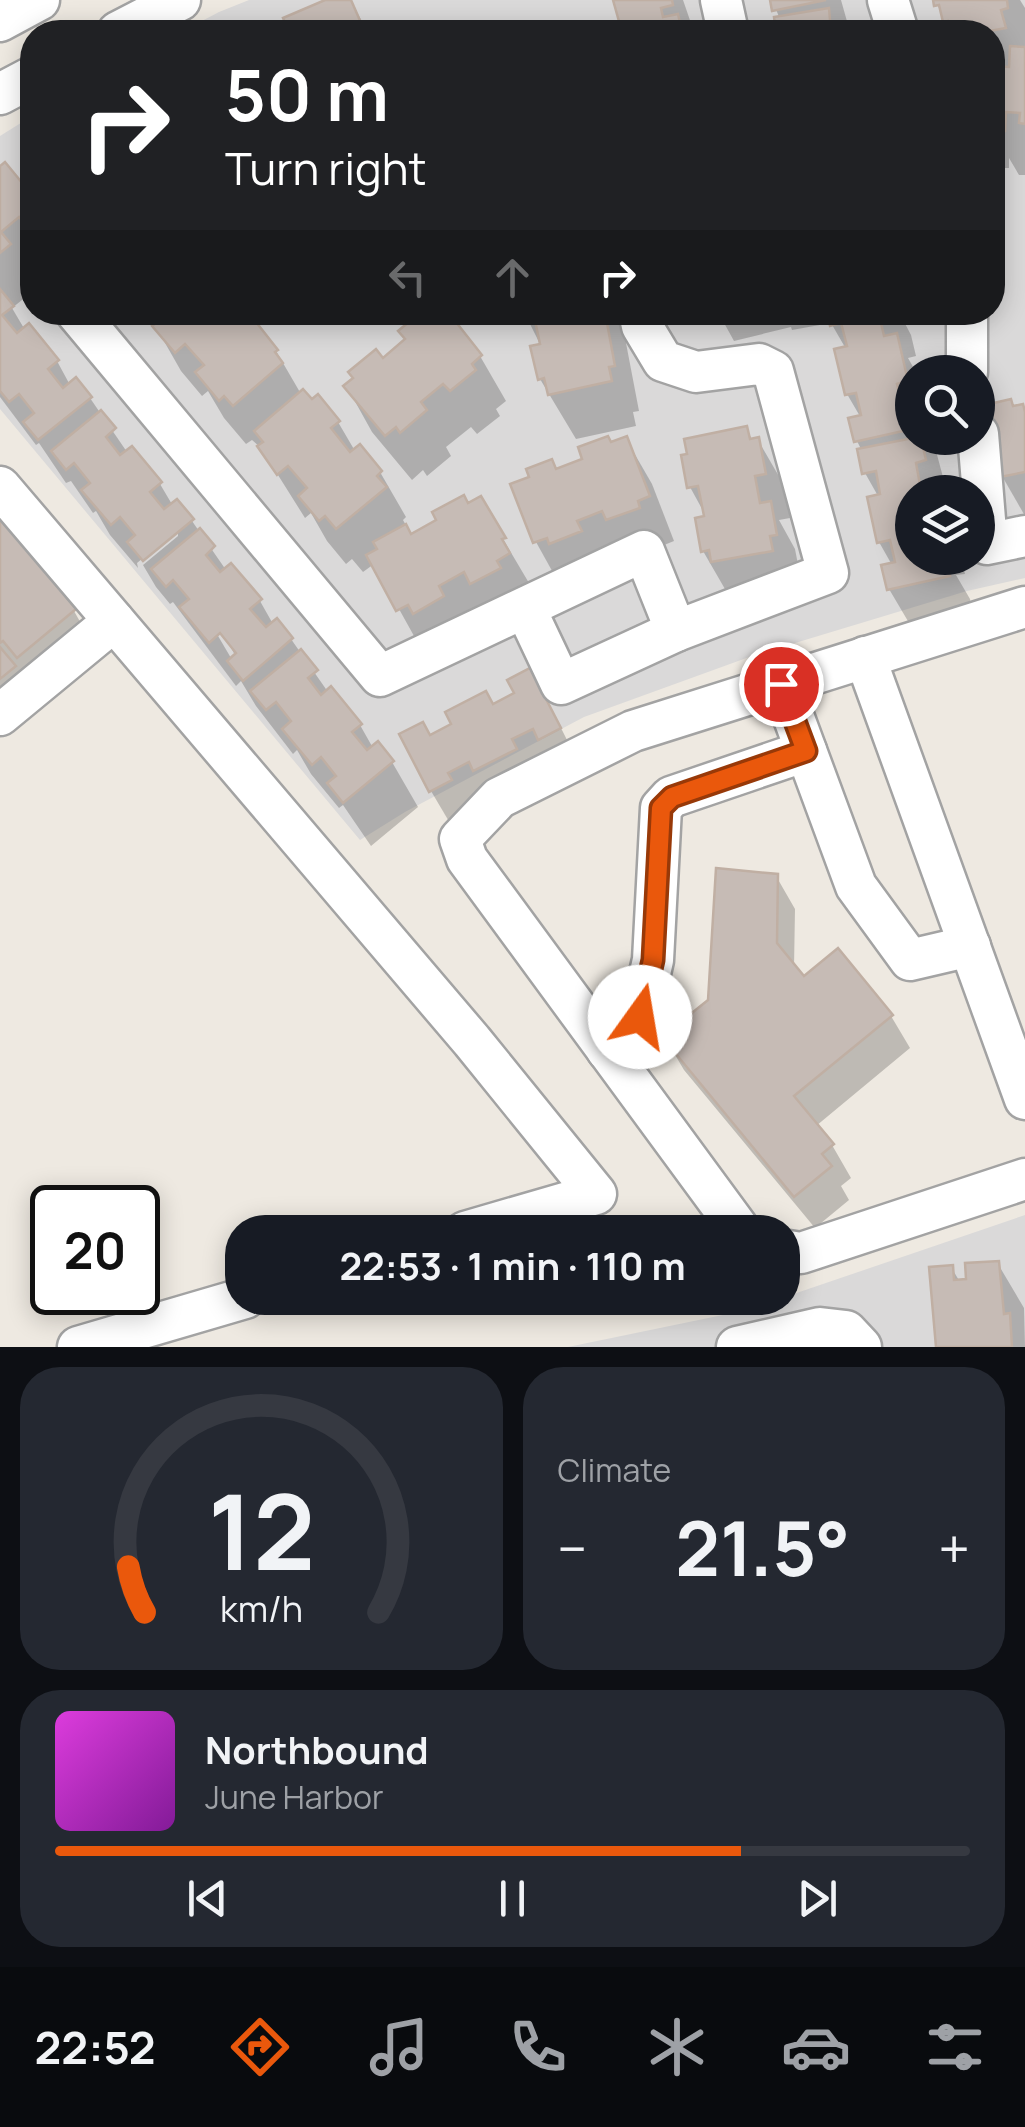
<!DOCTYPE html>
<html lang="en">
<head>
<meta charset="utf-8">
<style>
  :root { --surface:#171b24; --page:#242831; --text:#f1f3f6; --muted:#9ea1a6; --line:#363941; --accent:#ea580c }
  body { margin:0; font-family:Manrope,sans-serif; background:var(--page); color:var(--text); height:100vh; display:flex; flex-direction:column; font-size:38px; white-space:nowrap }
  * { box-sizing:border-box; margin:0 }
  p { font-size:32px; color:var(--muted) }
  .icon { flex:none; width:55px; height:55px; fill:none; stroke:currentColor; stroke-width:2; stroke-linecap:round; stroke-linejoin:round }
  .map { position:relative; height:1347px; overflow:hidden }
  .panel { display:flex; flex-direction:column; gap:20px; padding:20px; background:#0d0f14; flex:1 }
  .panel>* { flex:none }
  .banner { position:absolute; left:20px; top:20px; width:985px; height:305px; border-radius:40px; box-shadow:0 5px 25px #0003; background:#202124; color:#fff; overflow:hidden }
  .fabs { position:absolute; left:895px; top:355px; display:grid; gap:20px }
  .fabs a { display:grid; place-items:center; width:100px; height:100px; border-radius:50%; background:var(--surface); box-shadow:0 5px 25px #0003; font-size:50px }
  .speed { position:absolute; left:30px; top:1185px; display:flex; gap:20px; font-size:50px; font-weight:700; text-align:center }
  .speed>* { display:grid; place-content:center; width:130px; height:130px; border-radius:50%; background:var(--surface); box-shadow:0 5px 25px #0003; line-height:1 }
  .speed .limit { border:5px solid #111; border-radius:15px; background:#fff; color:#111 }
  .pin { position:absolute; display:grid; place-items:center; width:85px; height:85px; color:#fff; margin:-42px; border:5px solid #fff; border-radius:50%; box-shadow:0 2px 10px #0007 }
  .me { position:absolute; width:110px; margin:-55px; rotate:13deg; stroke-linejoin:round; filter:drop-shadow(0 0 8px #0008) }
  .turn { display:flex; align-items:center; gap:35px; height:210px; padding:0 40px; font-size:45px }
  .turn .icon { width:130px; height:130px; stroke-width:2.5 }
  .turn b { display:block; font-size:70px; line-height:85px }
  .lanes { display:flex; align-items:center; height:95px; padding:0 40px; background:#0003; justify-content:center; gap:50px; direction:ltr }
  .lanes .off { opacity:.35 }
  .big { font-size:75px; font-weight:700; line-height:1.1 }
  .panel .card { flex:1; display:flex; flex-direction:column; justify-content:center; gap:15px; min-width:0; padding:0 35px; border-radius:40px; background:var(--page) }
  .panel .dial { align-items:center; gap:0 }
  .dial svg { height:260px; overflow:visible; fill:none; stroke:var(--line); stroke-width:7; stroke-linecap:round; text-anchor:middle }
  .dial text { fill:var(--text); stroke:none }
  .song { display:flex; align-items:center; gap:30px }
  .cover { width:120px; height:120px; border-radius:15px; background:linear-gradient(135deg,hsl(300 70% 55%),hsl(290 70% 35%)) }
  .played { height:10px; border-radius:5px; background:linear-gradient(90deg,var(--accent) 75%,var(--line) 75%) }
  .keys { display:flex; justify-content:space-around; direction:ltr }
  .heat { display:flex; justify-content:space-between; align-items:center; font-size:55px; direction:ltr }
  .panel .tiles { flex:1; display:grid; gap:20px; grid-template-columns:1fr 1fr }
  .card:last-child { grid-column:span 2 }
  .trip { position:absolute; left:225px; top:1215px; width:575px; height:100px; border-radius:40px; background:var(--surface); box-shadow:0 5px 25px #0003; font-weight:700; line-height:100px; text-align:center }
  .dock { display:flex; height:160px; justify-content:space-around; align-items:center; background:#090b0e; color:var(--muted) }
  .dock .icon { width:70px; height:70px }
  .dock .active { color:var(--accent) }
  .dock b { font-size:45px; color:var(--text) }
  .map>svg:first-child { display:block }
  .residential { fill:#dad9d9; fill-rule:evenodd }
  .shadow { fill:#0003; fill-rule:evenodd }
  .building { fill:#c6bbb5; stroke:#c0afa3; stroke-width:2.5 }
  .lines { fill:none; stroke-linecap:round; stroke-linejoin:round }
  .minor-casing { stroke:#a3a3a3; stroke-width:45 }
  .minor { stroke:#fff; stroke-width:40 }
  .route-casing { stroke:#983908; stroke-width:25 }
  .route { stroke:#ea580c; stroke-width:18 }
</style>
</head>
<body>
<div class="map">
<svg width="1025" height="1347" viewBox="0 0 1025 1347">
  <rect width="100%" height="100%" fill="#eee9e1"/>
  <g class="residential">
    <path d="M249 0H1025V578L967 591 752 656 584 717 405 812 360 840 0 409V136L32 116V312H992V32H181L219 12ZM912 372H978V438H912ZM912 492H978V558H912Z"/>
    <polygon points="1025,1215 1025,1347 568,1347 747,1310"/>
  </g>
  <g class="shadow">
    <polygon points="331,0 350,0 368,32 292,32 286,19"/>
    <polygon points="616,0 683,0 694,32 624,32"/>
    <polygon points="772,0 841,0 850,32 779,32 777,19 780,19"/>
    <polygon points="935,0 1020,0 1025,8 1025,175 1019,175 1009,158 1009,168 992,168 992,32 951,32"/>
    <path d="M5 165 32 199V272L26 277 32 292 12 308 25 330 57 361 70 385 90 398 127 452 131 449 160 484 173 506 192 521 226 570 260 601 273 624 291 639 328 692 360 725 373 748 377 745 392 762 418 807 371 846 343 805 339 808 311 774 297 750 293 754 256 706 241 681 236 686 173 602 170 604 156 587 143 565 178 536V529L137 563 138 568 110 535 96 511 93 513 71 481 66 483 39 443 36 445 0 397V169ZM216 621 235 655 231 658 211 624Z"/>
    <polygon points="524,312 622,312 632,342 626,343 639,411 633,412 636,426 576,439 540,379 541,346"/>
    <polygon points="718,312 899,312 911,335 916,356 908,358 916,372 912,372 912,438 928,438 936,451 947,492 912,492 912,558 961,558 965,574 956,575 970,599 974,621 915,633 889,589 892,565 879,542 878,496 865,473 862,451 857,441 861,418 847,394 846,349 831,323 792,330 791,327 734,341"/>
    <polygon points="156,327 276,351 301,394 338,422 355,451 380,472 406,517 403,520 412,536 480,500 529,583 424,654 374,564 363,572 352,559 346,564 327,541 311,513 305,518 261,448 252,440 246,444 224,418 208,391 202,396 181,371"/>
    <polygon points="480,356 506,401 496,409 500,416 477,434 471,427 446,447 451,456 427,476 423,470 412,480 372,432 347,387 382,361"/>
    <polygon points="1014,409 1025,412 1025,516 1002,476"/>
    <polygon points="746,429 753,441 758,440 784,485 790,518 779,520 795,549 801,580 729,596 703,551 707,518 690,487"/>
    <polygon points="626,439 652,484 674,541 561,587 536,542 556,471"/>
    <polygon points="0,521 74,611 92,643 0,722"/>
    <polygon points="492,707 555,716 584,774 457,835 431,791 430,738"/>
    <polygon points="776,876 795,909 794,968 803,979 891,1016 910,1048 816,1126 832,1145 851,1178 841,1186 849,1200 815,1228 684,1070 665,1038 710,1001"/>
    <polygon points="998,1264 1024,1308 1025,1347 938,1347 951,1267 960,1282"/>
  </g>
  <g class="building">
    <polygon points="325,0 351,0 365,32 289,32 283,18"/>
    <polygon points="613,0 672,0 673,5 661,8 663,17 678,14 682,32 622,32"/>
    <polygon points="770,0 826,0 772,11"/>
    <polygon points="933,0 1007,0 1008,8 1001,10 1006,28 984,32 950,32 948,21 943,22 939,5 934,6"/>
    <polygon points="829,8 831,32 776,32 774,17"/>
    <polygon points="1010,46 1025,47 1025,124 1019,123 1020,113 1006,112 1005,131 992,131 992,53 997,53 996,66 1009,67"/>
    <polygon points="5,162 32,195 32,224 28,228 19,217 1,232 11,244 0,253 0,166"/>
    <polygon points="0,289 14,306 2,315 17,333 29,323 59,360 48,369 63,388 76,377 92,397 38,440 23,422 34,413 19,394 9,402 0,391"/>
    <polygon points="155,312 248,312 278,350 275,352 283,363 233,406 224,396 219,401 195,372 204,365 185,344 175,353 152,326 160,320"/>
    <polygon points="421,312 448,312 482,355 472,364 476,370 450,391 443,384 421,402 427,410 400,433 396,427 385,436 343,386 353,378 348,372 376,349 383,358 405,339 398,331"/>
    <polygon points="521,312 605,312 615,366 609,367 612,381 548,395 544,378 538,380 530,346 540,344 534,316 522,318"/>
    <polygon points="827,312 885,312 879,314 884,336 897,333 908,381 897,384 902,405 911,403 912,429 854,442 848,418 861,415 856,393 845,395 834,349 847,346 841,323 830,326"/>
    <polygon points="303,389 312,399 318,394 340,421 331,428 350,452 360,444 382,471 377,476 387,487 336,529 325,516 319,521 298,496 307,488 288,466 277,475 257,446 263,442 254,431"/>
    <polygon points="1011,399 1013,406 1023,404 1025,412 1025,472 1000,477 985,405"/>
    <polygon points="101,410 116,428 106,437 120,455 132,446 162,482 150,492 164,509 177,499 194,519 143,561 127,542 135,535 120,517 111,525 81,490 90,483 74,463 66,470 51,451"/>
    <polygon points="747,426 750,439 759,437 766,474 755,476 760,503 771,501 777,535 770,536 773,551 711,562 709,550 701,552 695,518 704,516 698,486 687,488 681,455 687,454 684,439"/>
    <polygon points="608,436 611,442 627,436 650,496 638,501 640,508 606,520 602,511 577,521 582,531 549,544 547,538 533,543 510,484 529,477 526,469 552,459 556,469 582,459 578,447"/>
    <polygon points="913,438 921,438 926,460 916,463 920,485 930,483 933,492 912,492 912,558 946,558 950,576 887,590 881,565 895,562 890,540 877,543 867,497 880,494 876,471 862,474 857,449"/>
    <polygon points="464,495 468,503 481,496 506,538 502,539 510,553 497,561 501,568 470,584 464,572 439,586 444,596 413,614 408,605 396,611 366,555 377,549 373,542 406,524 411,534 436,520 432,512"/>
    <polygon points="0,517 76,609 17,658 3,641 0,643"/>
    <polygon points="200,528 215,546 206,555 220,572 231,563 262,599 250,609 266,627 277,618 293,638 243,681 227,661 236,653 220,633 209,643 179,607 189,599 173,580 166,587 151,569"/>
    <polygon points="0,647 16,666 0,679"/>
    <polygon points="301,649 318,670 308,678 321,695 331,686 362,724 352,732 367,750 378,741 394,761 343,803 327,783 336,776 321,757 312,765 282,729 291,721 276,702 266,710 250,691"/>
    <polygon points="530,668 561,728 538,740 533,729 512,739 517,749 473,771 469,762 448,773 452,780 429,792 399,734 423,722 430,735 451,724 445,712 486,691 493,704 514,693 507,680"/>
    <polygon points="716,868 778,874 777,943 804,976 838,948 893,1015 794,1096 834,1144 822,1154 832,1166 794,1197 662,1037 708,1000"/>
    <polygon points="999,1261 1004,1314 1010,1313 1012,1347 936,1347 929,1267 953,1265 954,1280 966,1279 965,1263"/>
  </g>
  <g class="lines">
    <defs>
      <g id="minor">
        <polyline points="721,0 728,32"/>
        <polyline points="888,0 898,32"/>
        <polyline points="0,21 39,0"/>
        <polyline points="118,32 180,0"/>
        <polyline points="0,94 32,77"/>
        <polyline points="76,312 380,676 644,551 676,631 828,573 773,371 759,364 696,372 663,361 642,326 639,312"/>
        <polyline points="967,312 967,372"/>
        <polyline points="978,434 987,544 1025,536"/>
        <polyline points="0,487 472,1041 596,1194 465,1232"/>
        <polyline points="525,608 561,684 676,631"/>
        <polyline points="865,657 1025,1099"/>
        <polyline points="781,683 856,886 910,960 970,946"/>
        <polyline points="0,715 114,621"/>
        <polyline points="607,1050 640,1017 653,960 661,808 671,797 806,751"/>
        <polyline points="741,1232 467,859 460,839 499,798 633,731 1025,607"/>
        <polyline points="782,1250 801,1253 1025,1179"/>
        <polyline points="78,1347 245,1298"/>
        <polyline points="737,1347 820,1328 846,1331 861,1347"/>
      </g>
    </defs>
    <use href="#minor" class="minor-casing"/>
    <use href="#minor" class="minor"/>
  </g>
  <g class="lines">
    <defs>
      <polyline id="route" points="640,1017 653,960 661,808 672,797 806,751 781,684"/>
    </defs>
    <use href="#route" class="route-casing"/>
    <use href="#route" class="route"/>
  </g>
</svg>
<div class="fabs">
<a><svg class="icon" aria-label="search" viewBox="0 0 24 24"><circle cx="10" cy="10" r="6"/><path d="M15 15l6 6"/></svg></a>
<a><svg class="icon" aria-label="layers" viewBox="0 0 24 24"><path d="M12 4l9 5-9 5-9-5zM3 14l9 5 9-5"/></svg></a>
</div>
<div class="speed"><div class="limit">20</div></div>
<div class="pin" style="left:781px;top:684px;background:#d93025"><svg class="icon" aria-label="arrive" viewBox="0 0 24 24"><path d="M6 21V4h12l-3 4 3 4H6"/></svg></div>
<svg class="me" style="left:640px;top:1017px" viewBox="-20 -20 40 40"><circle r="19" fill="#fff"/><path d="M0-13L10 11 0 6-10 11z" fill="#ea580c"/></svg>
<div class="trip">22:53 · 1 min · 110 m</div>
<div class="banner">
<div class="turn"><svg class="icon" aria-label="right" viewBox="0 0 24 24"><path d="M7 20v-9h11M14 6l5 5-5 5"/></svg><div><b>50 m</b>Turn right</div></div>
<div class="lanes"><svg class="icon off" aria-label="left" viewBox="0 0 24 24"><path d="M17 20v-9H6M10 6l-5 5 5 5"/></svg><svg class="icon off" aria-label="ahead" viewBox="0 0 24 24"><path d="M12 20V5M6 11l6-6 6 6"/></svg><svg class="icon" aria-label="right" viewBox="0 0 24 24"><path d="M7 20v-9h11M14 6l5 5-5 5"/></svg></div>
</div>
</div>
<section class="panel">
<div class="tiles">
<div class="card dial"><svg viewBox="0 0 100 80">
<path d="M14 69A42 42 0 1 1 86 69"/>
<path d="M14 69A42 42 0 0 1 9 55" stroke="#ea580c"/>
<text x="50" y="56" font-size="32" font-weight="700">12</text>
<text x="50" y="72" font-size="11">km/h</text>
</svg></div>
<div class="card"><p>Climate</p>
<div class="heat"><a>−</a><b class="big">21.5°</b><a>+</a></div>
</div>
<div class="card">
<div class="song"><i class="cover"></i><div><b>Northbound</b><p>June Harbor</p></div></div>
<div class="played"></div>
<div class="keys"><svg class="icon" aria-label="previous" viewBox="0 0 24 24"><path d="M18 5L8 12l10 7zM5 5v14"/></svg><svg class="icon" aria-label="pause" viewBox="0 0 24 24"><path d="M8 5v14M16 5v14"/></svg><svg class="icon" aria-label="next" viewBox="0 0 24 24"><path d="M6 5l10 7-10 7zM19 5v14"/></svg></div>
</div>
</div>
</section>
<nav class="dock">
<b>22:52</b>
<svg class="icon active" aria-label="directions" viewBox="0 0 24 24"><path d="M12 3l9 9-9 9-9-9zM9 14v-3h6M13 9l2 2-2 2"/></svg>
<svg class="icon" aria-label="music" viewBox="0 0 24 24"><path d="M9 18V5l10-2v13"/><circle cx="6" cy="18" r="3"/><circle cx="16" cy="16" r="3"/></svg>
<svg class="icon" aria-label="phone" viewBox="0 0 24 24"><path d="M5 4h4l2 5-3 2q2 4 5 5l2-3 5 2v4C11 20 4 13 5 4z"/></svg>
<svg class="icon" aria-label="climate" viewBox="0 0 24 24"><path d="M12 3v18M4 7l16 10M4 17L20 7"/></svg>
<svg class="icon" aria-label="car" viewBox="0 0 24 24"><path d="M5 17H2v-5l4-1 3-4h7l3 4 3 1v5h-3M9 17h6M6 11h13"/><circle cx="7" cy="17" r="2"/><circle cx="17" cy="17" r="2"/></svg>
<svg class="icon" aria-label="filters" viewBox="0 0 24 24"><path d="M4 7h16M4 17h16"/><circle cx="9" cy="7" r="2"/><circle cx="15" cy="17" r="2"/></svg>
</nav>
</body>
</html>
